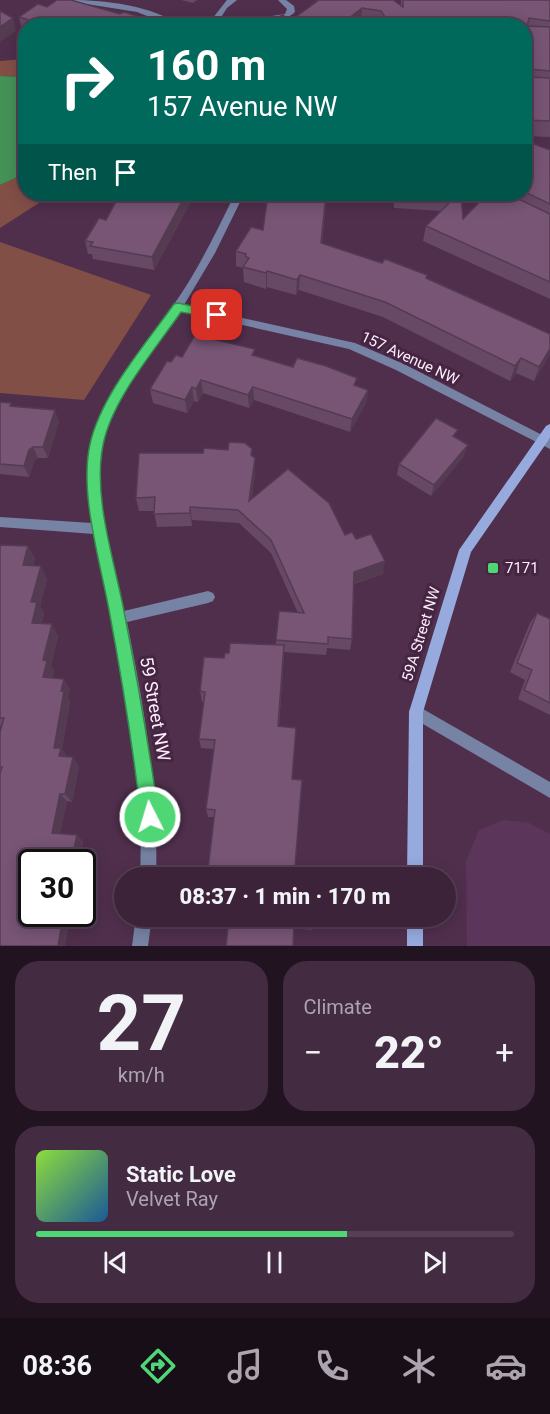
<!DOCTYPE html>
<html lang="en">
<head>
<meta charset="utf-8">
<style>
  :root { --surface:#3c233a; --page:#432b42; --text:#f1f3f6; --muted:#aca4af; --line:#554054; --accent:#4fd675 }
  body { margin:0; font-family:Roboto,sans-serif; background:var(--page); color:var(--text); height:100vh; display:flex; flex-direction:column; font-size:22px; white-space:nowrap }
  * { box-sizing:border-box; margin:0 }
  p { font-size:20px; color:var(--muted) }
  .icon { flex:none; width:33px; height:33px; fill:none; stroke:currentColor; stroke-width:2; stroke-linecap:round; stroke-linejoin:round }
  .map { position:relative; height:946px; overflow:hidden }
  .sheet { display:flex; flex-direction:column; gap:15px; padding:15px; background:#211320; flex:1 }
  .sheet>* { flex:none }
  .top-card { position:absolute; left:18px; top:18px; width:514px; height:183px; border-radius:24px; box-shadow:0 3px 15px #0003,0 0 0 2px var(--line); background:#00695c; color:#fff; overflow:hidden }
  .speed { position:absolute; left:18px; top:849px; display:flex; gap:12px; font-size:30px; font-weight:700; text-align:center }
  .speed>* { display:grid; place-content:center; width:78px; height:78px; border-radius:50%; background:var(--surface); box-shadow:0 3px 15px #0003,0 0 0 2px var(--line); line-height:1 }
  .speed .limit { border:3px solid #111; border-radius:9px; background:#fff; color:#111 }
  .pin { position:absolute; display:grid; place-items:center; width:51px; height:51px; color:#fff; margin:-26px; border-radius:12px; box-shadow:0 3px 9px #0006 }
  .me { position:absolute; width:66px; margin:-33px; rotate:355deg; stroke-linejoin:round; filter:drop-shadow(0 0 4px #0008) }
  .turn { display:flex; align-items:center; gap:21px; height:126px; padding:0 30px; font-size:27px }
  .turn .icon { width:78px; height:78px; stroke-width:2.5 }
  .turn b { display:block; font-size:42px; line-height:51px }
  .then { display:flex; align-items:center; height:57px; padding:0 30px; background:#0003; gap:12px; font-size:22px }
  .big { font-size:45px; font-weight:800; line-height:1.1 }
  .sheet .card { flex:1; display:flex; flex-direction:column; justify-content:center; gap:9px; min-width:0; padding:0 21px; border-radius:24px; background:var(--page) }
  .sheet .dial { align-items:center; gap:0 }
  .dial b { font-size:78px; line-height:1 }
  .song { display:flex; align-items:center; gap:18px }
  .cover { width:72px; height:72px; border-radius:9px; background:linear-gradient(135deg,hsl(90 70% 55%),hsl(210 70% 35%)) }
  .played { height:6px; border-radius:3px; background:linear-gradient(90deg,var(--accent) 65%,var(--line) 65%) }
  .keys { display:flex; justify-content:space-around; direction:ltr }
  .heat { display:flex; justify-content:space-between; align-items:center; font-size:33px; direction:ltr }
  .sheet .tiles { flex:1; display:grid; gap:15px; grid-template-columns:1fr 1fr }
  .card:last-child { grid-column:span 2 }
  .trip { position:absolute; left:114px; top:867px; width:342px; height:60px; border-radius:30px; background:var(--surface); box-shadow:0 3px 15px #0003,0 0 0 2px var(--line); font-weight:800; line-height:60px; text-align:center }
  .menu { display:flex; height:96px; justify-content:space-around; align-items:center; background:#180e17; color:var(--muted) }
  .menu .icon { width:42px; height:42px }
  .menu .selected { color:var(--accent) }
  .menu b { font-size:27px; color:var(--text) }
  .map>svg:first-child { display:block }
  .built { fill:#5c365a }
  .green { fill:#824f47 }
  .water { fill:#459257 }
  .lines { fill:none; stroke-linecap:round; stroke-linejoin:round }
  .street { fill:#7783a4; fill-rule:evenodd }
  .secondary { fill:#97aade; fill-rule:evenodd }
  .wall { fill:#674865 }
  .shaded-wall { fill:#543b52 }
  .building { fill:#785475; stroke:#543b52; stroke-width:1.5 }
  .route { fill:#4fd675; stroke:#338b4c; stroke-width:1.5 }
  .poi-dot { fill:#4fd675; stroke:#452542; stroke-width:2 }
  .labels { text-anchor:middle; stroke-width:6; stroke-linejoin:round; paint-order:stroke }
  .street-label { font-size:15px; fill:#feeefd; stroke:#452542 }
  .poi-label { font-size:15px; fill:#feeefd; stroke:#452542; text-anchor:start }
  .near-street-label { font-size:18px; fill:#feeefd; stroke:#452542 }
</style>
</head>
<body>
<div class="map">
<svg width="550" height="946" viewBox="0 0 550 946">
  <rect width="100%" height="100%" fill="#502f4d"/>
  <polygon class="built" points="504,820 529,823 550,834 550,946 467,946 466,861 479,830"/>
  <g class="green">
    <polygon points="25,59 25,77 0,76 0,61"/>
    <polygon points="25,173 26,194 53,194 0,228 0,185"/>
    <polygon points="0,242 151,295 84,400 0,393"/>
  </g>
  <polygon class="water" points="0,76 25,77 26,173 0,185"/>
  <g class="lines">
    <g class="street">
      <path d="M70 0C108 0 151 6 183 26H172L137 12 74 2Z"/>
      <path d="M227 0H237L227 8 218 22 220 24 285 14 287 9 278 0H286L294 6 295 12C283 26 232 26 213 26L210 22 212 19Z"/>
      <path d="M235 194H244L215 253 184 305 355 343 404 364 550 439V449L396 370 349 349 180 311C160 340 137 367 120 398 82 466 108 540 124 611L208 591 213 593 215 597 213 601 208 603 127 622C144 707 159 791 156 878H140C144 788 128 702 112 614 107 587 99 561 94 534L0 527V517L92 523C89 499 86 474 90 450 100 389 148 344 181 294 202 262 218 228 235 194Z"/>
      <polygon points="416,705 550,782 550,798 411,717 409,712 411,707"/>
      <polygon points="136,916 152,916 148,946 132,946"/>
    </g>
    <g class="secondary">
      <polygon points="550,424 550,438 471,552 423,712 423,878 407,878 409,712 459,550 546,426"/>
      <rect x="407" y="916" width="16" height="30"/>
    </g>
  </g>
  <g class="wall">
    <polygon points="181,0 197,0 193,3"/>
    <polygon points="316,0 393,0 401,5 401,0 550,0 550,137 525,136 525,26 372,26 361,24 290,21 318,1"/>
    <polygon points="47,7 155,26 26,26 26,30 22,29 19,17"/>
    <polygon points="525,142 550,150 550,299 423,241 426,226 441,211 394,208 394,194 461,194 463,219 487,194 525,194"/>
    <polygon points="120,194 195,194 154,270 93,259 92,254 88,254 85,241 106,220"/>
    <polygon points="271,194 332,194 331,202 326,201 322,243 382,263 427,275 427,278 550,334 550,354 534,381 516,373 510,381 383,317 299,290 296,295 267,287 266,289 244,282 243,268 236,266 236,251 263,230"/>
    <polygon points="255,356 368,390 366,403 350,432 254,400 249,408 203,393 198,402 194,401 187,413 153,403 150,389 171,362 182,357"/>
    <polygon points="0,402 11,403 12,407 59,421 48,458 38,458 34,461 29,477 0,474"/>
    <polygon points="456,438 464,456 431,496 397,475 399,464"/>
    <polygon points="252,456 255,458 255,471 252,498 356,539 383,574 354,584 352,639 350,650 327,648 326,655 284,652 279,727 214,817 208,817 206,809 214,749 201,748 199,739 204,702 202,702 200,691 224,658 229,653 276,645 276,640 298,613 271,553 239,523 192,520 192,526 157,527 154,511 139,511 136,498"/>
    <polygon points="0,545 28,546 35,559 33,566 47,579 40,606 44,614 41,624 58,636 51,666 54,671 52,678 70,689 68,697 70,701 62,749 67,757 79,766 72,802 67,801 60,833 83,841 79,862 32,862 50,916 63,917 70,921 0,946 0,767 2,726 0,726"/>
    <polygon points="537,613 550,619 550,715 518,699 525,680 510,672 530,623"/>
    <polygon points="223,918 314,926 312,930 225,922"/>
  </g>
  <g class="shaded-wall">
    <polygon points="362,8 361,24 359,26 339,26"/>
    <polygon points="13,18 16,31 0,42 0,27"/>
    <polygon points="186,194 195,194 154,270 152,257"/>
    <polygon points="267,271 267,287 266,289 266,273"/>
    <polygon points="300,275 299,290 296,295 297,280"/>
    <polygon points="550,349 550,354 534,381 539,367"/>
    <polygon points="521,358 516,373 510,381 515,366"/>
    <polygon points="201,380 203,393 198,402 196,389"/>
    <polygon points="192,387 194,401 187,413 185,400"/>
    <polygon points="253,387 254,400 249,408 248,395"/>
    <polygon points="368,390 366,403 350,432 352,419"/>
    <polygon points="55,410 59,421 48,458 43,447"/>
    <polygon points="468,445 464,456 431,496 434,485"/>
    <polygon points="33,447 38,458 34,461 29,477 24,466 29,450"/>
    <polygon points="255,458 255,471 250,514 249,501"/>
    <polygon points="190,507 192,520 192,526 190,513"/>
    <polygon points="28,546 35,559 30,577 23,565"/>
    <polygon points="385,561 383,574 352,584 354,572"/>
    <polygon points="41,566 47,579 40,606 44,614 39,634 32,623 31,602"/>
    <polygon points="52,624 58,636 51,666 54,671 50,687 43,677 43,660"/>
    <polygon points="64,679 70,689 68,697 70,701 62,749 67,757 66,765 54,748 61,691"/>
    <polygon points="73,757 79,766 72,802 65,794"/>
    <polygon points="60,794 67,801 59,839 52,833"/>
    <polygon points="77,835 83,841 79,862 71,862"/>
    <polygon points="42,914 51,914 50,919 42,915"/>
    <polygon points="63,917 70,921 65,946 58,946"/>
  </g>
  <g class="building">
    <polygon points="57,0 71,0 120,14 124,12 146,19 155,26 59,26 47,22 44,25 19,17 38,4 47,7"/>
    <polygon points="319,0 393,0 403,7 403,0 550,0 550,21 529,18 527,26 550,27 550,71 529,69 528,77 550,78 550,121 525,120 525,26 391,26 381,11 362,8 339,26 256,25 283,15 290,21"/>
    <polygon points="0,11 13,18 0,27"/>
    <polygon points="526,141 550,150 550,204 525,192 525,142"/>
    <polygon points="120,194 186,194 152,257 90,246 93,242 85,241 99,218 106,220"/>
    <polygon points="268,194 326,194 321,243 382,263 385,259 427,275 426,278 550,334 550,349 539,367 521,358 515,366 385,302 300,275 297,280 267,271 266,273 243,267 249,258 245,256 246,254 236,251 251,227 263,230"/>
    <polygon points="416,194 461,194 463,219 487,194 508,194 550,214 550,282 426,226 456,196"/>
    <polygon points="195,335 255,349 252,355 293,367 297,358 326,366 357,378 354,385 368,390 352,419 253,387 248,395 201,380 196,389 192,387 185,400 150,389 167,361 171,362 176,355 182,357"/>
    <polygon points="0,402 11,403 10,406 55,410 43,447 33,447 29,450 24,466 0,464"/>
    <polygon points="436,418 458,430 453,436 468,445 434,485 399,464"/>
    <polygon points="229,442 245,443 252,449 251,455 255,458 249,501 288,469 329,503 345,535 352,532 356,539 371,534 385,561 354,572 352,639 328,637 328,644 276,640 279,611 304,613 271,540 238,510 190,507 190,513 154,514 155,497 136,498 139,453 203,453 204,448 228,450"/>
    <polygon points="0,545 28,546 23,565 41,566 31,602 37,602 32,623 52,624 43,660 47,661 43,677 64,679 61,691 64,691 54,748 61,748 59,756 73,757 65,794 60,794 52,833 77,835 71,862 32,862 32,914 42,914 42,915 63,917 58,946 0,946 0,773 2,767 0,767 0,732 4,718 0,718"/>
    <polygon points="537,613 550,619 550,703 524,690 532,670 517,663"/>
    <polygon points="230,643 284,645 278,726 296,728 292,779 302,780 294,878 207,878 215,810 206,809 215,740 199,739 205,692 200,691 204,657 224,658 225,653 229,653"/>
    <polygon points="223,916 314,916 314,926 294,924 293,946 226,946 229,918 223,918"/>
  </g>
  <path class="route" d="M178 303 217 311 223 315 217 319 181 312C155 350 112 399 103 445 93 496 113 556 123 606 137 677 149 746 159 817L156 823 150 826 144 823 141 817C133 748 122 679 109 610 100 561 79 493 90 444 101 395 145 345 174 304Z"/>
  <rect class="poi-dot" x="487" y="562" width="12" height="12" rx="3"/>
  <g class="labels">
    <g class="street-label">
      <text transform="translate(410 358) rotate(25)" y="5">157 Avenue NW</text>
      <text transform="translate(421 634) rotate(-73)" y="5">59A Street NW</text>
    </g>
    <g class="poi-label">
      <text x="505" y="573">7171</text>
    </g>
    <g class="near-street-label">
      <text transform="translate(155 709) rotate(80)" y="6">59 Street NW</text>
    </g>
  </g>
</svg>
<div class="speed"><div class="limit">30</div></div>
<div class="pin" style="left:217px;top:315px;background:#d93025"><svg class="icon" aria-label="arrive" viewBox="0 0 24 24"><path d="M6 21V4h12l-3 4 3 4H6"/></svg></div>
<svg class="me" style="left:150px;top:817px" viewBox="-20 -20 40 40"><circle r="17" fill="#4fd675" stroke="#fff" stroke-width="3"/><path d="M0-11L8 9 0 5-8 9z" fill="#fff"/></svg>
<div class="trip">08:37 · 1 min · 170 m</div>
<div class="top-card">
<div class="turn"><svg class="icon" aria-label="right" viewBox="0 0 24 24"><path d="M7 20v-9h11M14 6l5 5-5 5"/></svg><div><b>160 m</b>157 Avenue NW</div></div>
<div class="then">Then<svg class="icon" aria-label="arrive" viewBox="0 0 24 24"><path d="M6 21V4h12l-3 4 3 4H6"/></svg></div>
</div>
</div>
<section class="sheet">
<div class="tiles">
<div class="card dial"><b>27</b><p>km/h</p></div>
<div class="card"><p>Climate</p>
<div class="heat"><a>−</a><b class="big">22°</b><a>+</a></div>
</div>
<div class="card">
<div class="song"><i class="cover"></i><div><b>Static Love</b><p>Velvet Ray</p></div></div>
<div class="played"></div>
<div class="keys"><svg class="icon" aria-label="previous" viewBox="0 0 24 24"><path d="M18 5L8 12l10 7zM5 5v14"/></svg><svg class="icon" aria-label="pause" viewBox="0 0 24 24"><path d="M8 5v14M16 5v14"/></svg><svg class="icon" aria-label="next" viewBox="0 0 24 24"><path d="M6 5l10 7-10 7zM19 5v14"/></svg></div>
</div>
</div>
</section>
<nav class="menu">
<b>08:36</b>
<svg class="icon selected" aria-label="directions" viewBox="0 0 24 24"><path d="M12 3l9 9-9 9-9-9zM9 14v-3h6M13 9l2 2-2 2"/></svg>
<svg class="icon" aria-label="music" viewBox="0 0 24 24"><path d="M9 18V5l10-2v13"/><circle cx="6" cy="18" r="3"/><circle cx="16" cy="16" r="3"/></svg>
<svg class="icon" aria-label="phone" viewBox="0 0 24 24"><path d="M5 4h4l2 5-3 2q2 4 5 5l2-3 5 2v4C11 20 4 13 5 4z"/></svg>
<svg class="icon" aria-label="climate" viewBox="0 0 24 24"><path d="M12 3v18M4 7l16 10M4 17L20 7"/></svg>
<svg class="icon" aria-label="car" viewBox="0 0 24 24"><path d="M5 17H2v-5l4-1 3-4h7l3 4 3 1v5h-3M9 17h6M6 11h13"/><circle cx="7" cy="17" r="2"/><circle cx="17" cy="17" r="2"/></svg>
</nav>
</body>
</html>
